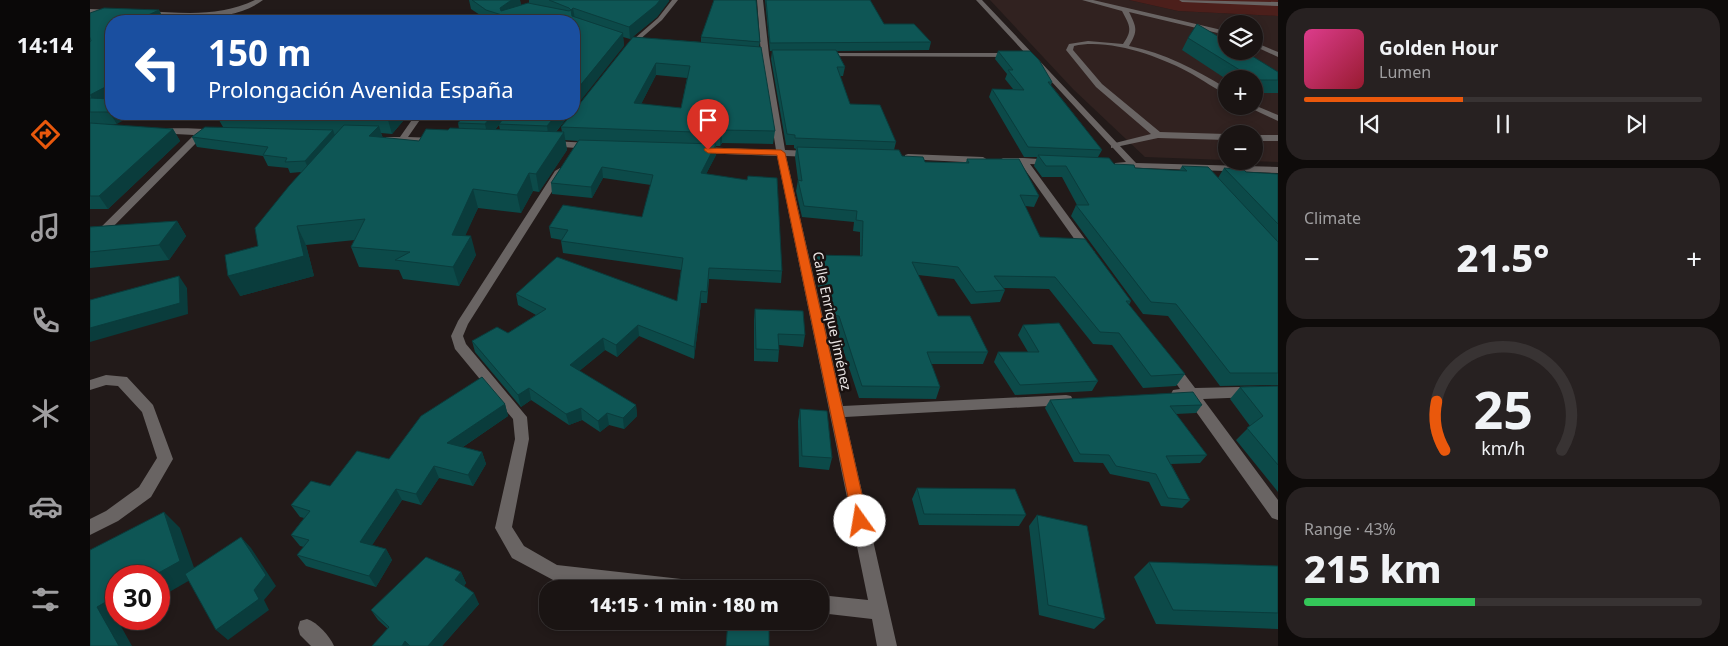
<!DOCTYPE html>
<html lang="en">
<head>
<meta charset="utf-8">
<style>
  :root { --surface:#1a1413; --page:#272121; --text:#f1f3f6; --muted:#9f9ea0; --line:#383333; --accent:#ea580c }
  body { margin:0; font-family:"Noto Sans",sans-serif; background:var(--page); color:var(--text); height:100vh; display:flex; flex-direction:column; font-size:19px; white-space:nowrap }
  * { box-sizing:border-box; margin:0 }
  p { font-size:16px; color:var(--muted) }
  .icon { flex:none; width:28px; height:28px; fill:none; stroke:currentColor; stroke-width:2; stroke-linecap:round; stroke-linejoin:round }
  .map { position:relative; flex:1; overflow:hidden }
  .panel { display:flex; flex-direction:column; gap:8px; padding:8px; background:#0e0b0a; width:450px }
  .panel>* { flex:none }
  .guide { position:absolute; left:15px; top:15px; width:475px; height:105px; border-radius:20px; box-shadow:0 2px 8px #0003,0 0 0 1px var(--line); background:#1a4fa0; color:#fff; overflow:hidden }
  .fabs { position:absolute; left:1128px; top:15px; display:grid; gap:10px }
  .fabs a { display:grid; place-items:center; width:45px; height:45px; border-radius:50%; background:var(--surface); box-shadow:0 2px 8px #0003,0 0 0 1px var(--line); font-size:25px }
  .speed { position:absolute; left:15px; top:565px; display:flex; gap:10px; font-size:25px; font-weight:700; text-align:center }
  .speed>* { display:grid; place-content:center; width:65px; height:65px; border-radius:50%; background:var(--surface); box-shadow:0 2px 8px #0003,0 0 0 1px var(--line); line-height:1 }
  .speed .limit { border:8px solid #d22; background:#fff; color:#111 }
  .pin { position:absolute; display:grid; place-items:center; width:42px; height:42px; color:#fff; margin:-51px -21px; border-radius:50% 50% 50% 0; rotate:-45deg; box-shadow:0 0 5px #0007 }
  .pin .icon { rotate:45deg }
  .me { position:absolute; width:55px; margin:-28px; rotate:347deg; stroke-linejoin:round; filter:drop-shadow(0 0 4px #0008) }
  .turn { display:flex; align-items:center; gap:18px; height:105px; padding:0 20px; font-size:22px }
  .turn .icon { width:65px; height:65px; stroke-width:2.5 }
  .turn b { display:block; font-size:35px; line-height:42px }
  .big { font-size:38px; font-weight:800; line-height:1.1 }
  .panel .widget { flex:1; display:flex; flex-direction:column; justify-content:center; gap:8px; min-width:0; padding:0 18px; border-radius:20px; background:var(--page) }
  .panel .dial { align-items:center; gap:0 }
  .dial svg { height:130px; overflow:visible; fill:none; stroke:var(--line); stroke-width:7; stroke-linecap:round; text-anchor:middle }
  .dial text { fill:var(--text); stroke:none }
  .song { display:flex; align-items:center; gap:15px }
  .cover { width:60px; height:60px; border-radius:8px; background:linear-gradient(135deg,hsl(330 70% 55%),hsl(350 70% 35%)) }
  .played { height:5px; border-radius:2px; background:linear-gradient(90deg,var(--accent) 40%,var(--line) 40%) }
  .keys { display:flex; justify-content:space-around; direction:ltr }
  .heat { display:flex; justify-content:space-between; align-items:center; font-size:28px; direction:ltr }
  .charge { height:8px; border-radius:4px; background:linear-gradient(90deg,#34c759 43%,var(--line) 0) }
  .trip { position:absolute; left:449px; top:580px; width:290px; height:50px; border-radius:20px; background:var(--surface); box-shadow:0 2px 8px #0003,0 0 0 1px var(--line); font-weight:800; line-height:50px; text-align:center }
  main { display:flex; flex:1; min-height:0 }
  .tabs { display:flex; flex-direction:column; width:90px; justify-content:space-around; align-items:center; background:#0a0808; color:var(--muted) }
  .tabs .icon { width:35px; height:35px }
  .tabs .selected { color:var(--accent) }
  .tabs b { font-size:22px; color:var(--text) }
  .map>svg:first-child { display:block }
  .built { fill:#312220; fill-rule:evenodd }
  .green { fill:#4c1f1b }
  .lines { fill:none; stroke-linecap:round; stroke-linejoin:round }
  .service { fill:#696463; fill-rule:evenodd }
  .minor { fill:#696463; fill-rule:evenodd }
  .wall { fill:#0c4a49; fill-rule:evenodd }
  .shaded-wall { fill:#0a3c3c }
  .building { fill:#0e5655; stroke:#0a3c3c; fill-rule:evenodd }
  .route { fill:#ea580c; stroke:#983908 }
  .labels { text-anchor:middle; stroke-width:5; stroke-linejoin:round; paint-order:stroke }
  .street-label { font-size:14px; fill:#ebe5e4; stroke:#191110 }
</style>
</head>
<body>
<main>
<nav class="tabs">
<b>14:14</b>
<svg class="icon selected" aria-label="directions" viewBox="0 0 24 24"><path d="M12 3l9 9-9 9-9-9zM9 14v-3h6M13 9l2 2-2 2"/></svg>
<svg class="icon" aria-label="music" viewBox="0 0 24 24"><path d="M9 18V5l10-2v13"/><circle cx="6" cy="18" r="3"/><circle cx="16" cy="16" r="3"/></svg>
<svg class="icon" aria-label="phone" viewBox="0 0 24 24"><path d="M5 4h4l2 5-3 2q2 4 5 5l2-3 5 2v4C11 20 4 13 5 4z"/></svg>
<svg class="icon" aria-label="climate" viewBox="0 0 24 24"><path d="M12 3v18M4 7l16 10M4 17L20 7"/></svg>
<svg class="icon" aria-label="car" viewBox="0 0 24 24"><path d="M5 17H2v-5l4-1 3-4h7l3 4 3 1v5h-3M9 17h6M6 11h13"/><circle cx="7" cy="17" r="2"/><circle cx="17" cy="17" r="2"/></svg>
<svg class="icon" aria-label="filters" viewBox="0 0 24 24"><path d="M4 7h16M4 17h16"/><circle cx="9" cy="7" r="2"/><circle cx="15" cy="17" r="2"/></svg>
</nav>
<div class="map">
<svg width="1188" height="646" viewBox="0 0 1188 646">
  <rect width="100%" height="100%" fill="#221a19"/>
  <path class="built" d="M900 0H1039L1088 11 1188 16V162L1158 161H1164V134H1136V160L1055 157 983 89ZM1136 24H1164V51H1136ZM1136 79H1164V106H1136Z"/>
  <polygon class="green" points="1039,0 1188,0 1188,16 1088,11"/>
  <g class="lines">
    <g class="service">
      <path d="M992 0H1003L1136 31V35L1039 12C1047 28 1048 31 1039 46 1074 53 1105 69 1136 88V93C1124 89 1113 80 1102 74 1071 57 1020 38 984 46L983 50 1012 84 1070 132 1136 134V140L1068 138 1021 148V144L1061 134 1006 87 976 50 979 44 998 41 1033 44C1043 30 1040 26 1032 11Z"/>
      <polygon points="1089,0 1188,2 1188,6 1092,2"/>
      <polygon points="1164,42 1188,52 1188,57 1164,46"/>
      <polygon points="1164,105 1188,115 1188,121 1156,106 1164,106"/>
      <rect x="1164" y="135" width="24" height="6"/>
      <path d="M217 619C228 623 239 635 244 646H221L210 635 208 628 210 621Z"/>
    </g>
    <g class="minor">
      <path d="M165 0H173C141 24 93 17 56 15L53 13 56 11C94 13 130 17 165 0Z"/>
      <polygon points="582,0 588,0 572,20 540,48 536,48 536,46 568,18"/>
      <polygon points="667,0 673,0 679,55 695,150 721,151 726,154 721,157 696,156 753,406 976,395 981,396 983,400 981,404 976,405 755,417 807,646 787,646 782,619 730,613 730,595 778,600 687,156 608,153 604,150 608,147 686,150 671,55"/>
      <polygon points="886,0 892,0 1046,163 1188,167 1188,173 1025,167 1025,163 1036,162"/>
      <polygon points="0,9 23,10 26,12 23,14 0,13"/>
      <polygon points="732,53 922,53 926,55 922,57 730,56 730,54"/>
      <polygon points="326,114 334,114 318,137 346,138 350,141 349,143 296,141 296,137 310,137"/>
      <path d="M69 128C82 129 120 126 128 133L124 136 114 135 4 246 0 247V238L104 135 66 133 65 131Z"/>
      <polygon points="461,141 501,143 505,146 501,149 458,146 458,142"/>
      <polygon points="818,154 893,157 898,160 893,163 815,159 815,155"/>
      <polygon points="933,158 964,160 966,162 961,165 940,164 1003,250 1005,252 1003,254 995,254 931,164 913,164 908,161 913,158"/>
      <polygon points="470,168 475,171 378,324 373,336 376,344 437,417 439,439 422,527 434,546 467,565 600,580 606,583 609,589 526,589 465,581 422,558 405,528 425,439 423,419 365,349 361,336 368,321 465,171"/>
      <polygon points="1081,361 1086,363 1105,388 1188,386 1188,396 1113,399 1188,500 1188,520 1182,518 1097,399 1083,398 1081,394 1083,390 1090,389 1074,366 1076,363"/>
      <polygon points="16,375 37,377 63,405 83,459 61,497 28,521 0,535 0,519 16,511 49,487 67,458 52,412 28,386 16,385 0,390 0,380"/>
    </g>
  </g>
  <g class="wall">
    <polygon points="379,0 430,0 431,5 439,3 439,0 579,0 579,1 567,17 540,39 533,37 534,46 484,21 399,21 381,9"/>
    <polygon points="675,0 780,0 794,24 841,42 839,50 747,51 755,67 753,76 750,76 760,104 806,142 804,150 812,156 835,162 876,162 877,159 949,196 944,207 935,206 950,237 1041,301 1039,305 1095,374 1086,386 1053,388 1022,345 1003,344 959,289 913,288 915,290 910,302 881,304 864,279 828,275 848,316 898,352 893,364 841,364 850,387 846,399 769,398 746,328 739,327 737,321 723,267 725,255 770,256 770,232 763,231 764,222 712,217 706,191 708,180 705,157 706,149 704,148 704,145 696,145 681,59 682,51 680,51"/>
    <polygon points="69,10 73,18 66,21 21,21 21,95 15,99 27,124 11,124 83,129 90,141 18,209 0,209 0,13"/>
    <path d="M543 37 611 42V37L670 42 669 47 685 131 683 144 632 143 630 146H626V155L616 174 692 271 691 283 619 279 617 303H611L604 359 549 336 527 357 515 350 489 371 546 405 547 416 534 429 519 425 510 432 492 420 479 425 441 400 431 407 385 352 382 341 418 333 446 315 428 305 426 294 587 301 591 270 473 253 471 241 472 240 461 238 459 227 552 217 561 185 513 178 502 198 462 194 461 183 488 141 475 140 477 150 449 192 443 191 431 213 388 208 375 235 386 255 369 286 313 279 309 270 269 267 261 247 265 240 216 245 224 276 150 296 168 246 211 172 200 173 198 168 178 166 173 156 107 147 102 137 133 127 126 115 127 114H319L302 134 291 133 293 138 329 141 358 130 369 129 368 123 480 114 466 132H472L471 127ZM566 75 597 78 591 108 551 104ZM409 125 410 130H405Z"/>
    <polygon points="1098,38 1188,80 1188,93 1164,93 1164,79 1136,79 1092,50"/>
    <polygon points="908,51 962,82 961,85 1012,150 1008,157 1024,164 1045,168 1089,171 1092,166 1128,178 1134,168 1156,172 1188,174 1188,385 1130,386 1078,316 1053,314 981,216 986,205 987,205 972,177 952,177 944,166 947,157 934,157 899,97 902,89 923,89 915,79 917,74 905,59"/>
    <polygon points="87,221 96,236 79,260 0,268 0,227"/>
    <polygon points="665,309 715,335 713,347 689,345 689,350 688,362 664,361 664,320"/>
    <polygon points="933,325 1008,381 1002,391 925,395 904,362 908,352 938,352 928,335"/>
    <polygon points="1188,386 1188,492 1146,440 1160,426 1140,399 1150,387"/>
    <polygon points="960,400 1112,405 1106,413 1086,414 1117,455 1110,463 1081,464 1100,500 1092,508 1071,506 1059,482 1020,474 1013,463 984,462 955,408"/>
    <polygon points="415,404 418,416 373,447 392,452 396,464 383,486 349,478 331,505 312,500 282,545 296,549 302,560 286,587 216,566 207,555 214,547 210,546 201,535 214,518 210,517 201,505 240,486 299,459"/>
    <polygon points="710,409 742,458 739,470 709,467 708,421"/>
    <polygon points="827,488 936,515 929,526 829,525 822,499"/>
    <polygon points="947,515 1015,619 1004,629 949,615 939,526"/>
    <polygon points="1059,562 1188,566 1188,629 1066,624 1044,577"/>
    <polygon points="371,572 376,583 374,586 389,604 352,646 282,646 298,629 288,620 281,610"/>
  </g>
  <g class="shaded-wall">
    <polygon points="423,0 430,0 431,9 411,14 410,8 420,1"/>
    <polygon points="570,0 579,0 579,1 567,17 540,39 539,27"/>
    <polygon points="483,8 485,20 483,21 481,10"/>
    <polygon points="69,10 73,18 66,21 45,21"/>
    <polygon points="533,33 534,46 484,109 484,93"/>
    <polygon points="566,63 566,75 545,116 544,103"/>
    <polygon points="21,84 21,95 5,104 0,95"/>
    <polygon points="21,111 21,114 44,114 27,124 19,112"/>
    <polygon points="304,114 319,114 302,134 298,120"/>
    <polygon points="403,114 418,114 398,138 395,124"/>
    <polygon points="467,114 480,114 459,140 457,126"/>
    <polygon points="289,126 294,143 279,136"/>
    <polygon points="83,129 90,141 18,209 9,196"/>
    <polygon points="243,130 247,141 220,172 215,161"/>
    <polygon points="632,130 632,143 630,146 630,133"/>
    <polygon points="474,132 477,150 449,192 446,174"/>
    <polygon points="626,144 626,155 611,184 611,173"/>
    <polygon points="512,167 513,178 502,198 501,187"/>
    <polygon points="439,173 443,191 431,213 427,195"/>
    <polygon points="383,189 388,208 367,254 362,235"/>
    <polygon points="87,221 96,236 79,260 69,245"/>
    <polygon points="207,226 216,245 224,276 150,296 138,276"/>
    <polygon points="381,236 386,255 369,286 363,267"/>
    <polygon points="89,276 97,288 98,314 0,342 0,328"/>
    <polygon points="611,291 611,303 604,359 604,347"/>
    <polygon points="548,325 549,336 527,357 526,345"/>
    <polygon points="513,338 515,350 482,377 480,365"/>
    <polygon points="439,388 441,400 431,407 428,395"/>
    <polygon points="415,404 418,416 361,455 357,443"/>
    <polygon points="546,405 547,416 534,429 533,418"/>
    <polygon points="491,408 492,420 479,425 476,414"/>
    <polygon points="517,413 519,425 510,432 508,421"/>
    <polygon points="392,452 396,464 383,486 378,475"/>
    <polygon points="344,466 349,478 331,505 326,494"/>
    <polygon points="306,489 312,500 277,553 270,542"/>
    <polygon points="74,512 90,528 107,576 69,598 69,576 63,576"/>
    <polygon points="151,537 161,548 186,586 174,600 179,610 138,640 126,630 164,590"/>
    <polygon points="296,549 302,560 286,587 279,576"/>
    <polygon points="371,572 376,583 371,591 365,580"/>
    <polygon points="384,593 389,604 352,646 338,646"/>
    <polygon points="26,596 26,619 32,619 28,621 42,646 29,646 7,607"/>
    <polygon points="315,641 319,646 312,646"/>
  </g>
  <g class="building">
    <polygon points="382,0 423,0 420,1 410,8 411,11 438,3 479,11 481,10 479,8 459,0 570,0 566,5 539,27 483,8 481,10 482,16 533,33 484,93 484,21 431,21 396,10"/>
    <polygon points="624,0 666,0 670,42 611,37"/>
    <polygon points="676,0 780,0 794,24 824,24 841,42 680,43"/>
    <polygon points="14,8 69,10 45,21 21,21 21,33 20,33 21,33 21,84 0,95 0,42 1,41 0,37 0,13"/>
    <polygon points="1107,24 1136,41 1136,51 1154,51 1188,72 1188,80 1166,80 1098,38"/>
    <path d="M543 37 671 47 685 131 632 130 630 133 471 127 482 114H484V111ZM566 63 600 66 591 108 544 103Z"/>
    <polygon points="682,50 746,50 755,67 747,67 760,104 790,105 806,142 705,138 705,135 697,134"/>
    <polygon points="908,51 940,51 949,60 962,82 958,82 1012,150 938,147 902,89 934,90 918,70 923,70"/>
    <polygon points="0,98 21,99 21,111 19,112 0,112"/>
    <polygon points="127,114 304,114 298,120 126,115"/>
    <polygon points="375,114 403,114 395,124 368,123"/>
    <polygon points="417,114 467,114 457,126 409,124"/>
    <polygon points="0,123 83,129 9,196 0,196"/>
    <polygon points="254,125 289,126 279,136 329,141 336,129 358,130 360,128 474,132 446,174 439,173 427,195 383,189 362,235 381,236 363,267 305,260 320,252 261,247 275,219 207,226 214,256 138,276 135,255 168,246 165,228 199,186"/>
    <polygon points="115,127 243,130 215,161 195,162 197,158 173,155 178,147 102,137"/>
    <polygon points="489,140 626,144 611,173 657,180 658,176 687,178 692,271 619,268 617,292 611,291 604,347 548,325 526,345 513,338 480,365 546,405 533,418 517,413 508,421 491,408 476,414 439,388 428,395 382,341 407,327 418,333 456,309 426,294 467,257 587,301 593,258 471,241 478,230 459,227 473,205 552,217 563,175 512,167 501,187 461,183"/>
    <polygon points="707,147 809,150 812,156 833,157 835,162 879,163 877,159 929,159 949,196 930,195 950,237 995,239 1041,301 1036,301 1095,374 1061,376 1029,333 1010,332 965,277 904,276 915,290 886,292 868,267 822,262 848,316 880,316 898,352 837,352 850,387 772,386 749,316 742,315 739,309 725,255 772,256 773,221 766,220 767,211 714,206 708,180 712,181"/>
    <polygon points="948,155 1019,158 1024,164 1044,165 1045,168 1097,171 1092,166 1118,167 1188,242 1188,373 1140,373 1086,304 1061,302 986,205 999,205 976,166 956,166"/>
    <polygon points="1134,168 1154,170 1156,172 1188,174 1188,224"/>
    <polygon points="87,221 69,245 0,252 0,227"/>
    <polygon points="89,276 90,303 0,328 0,300"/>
    <polygon points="665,309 713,311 715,335 688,334 689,350 666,349"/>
    <polygon points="969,323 1008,381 930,385 908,352 949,352 933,325"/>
    <polygon points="392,377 415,404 357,443 392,452 378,475 344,466 326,494 306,489 270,542 296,549 279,576 207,555 219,540 201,535 220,511 201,505 221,481 240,486 267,451 299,459 331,416"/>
    <polygon points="1188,386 1188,465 1157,428 1173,416 1150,387"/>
    <polygon points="1103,392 1112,405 1080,406 1117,455 1076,456 1100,500 1078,498 1066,474 1026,466 1019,455 990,454 960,400"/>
    <polygon points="710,409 737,411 742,458 712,456"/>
    <polygon points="827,488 925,489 936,515 834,514"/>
    <polygon points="74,512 90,561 63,576 26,576 26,596 7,607 29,646 0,646 0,550"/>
    <polygon points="947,515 997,526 1015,619 958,605"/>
    <polygon points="151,537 176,575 164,590 169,599 126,630 95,574"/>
    <polygon points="336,557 371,572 365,580 384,593 338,646 320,646 315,641 312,646 282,646 299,627 281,610"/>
    <polygon points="1059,562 1188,566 1188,613 1083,610"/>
    <polygon points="638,621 646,621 679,625 679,646 636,646"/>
  </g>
  <polygon class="route" points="615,148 691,150 695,153 778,521 775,526 770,528 765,526 763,521 687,155 618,153 614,150"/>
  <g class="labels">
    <g class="street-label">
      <text transform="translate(742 321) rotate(78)" y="5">Calle Enrique Jiménez</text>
    </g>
  </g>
</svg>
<div class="fabs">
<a><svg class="icon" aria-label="layers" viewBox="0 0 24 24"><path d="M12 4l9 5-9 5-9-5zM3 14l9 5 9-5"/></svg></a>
<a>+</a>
<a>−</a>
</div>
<div class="speed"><div class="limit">30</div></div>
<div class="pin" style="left:618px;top:150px;background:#d93025"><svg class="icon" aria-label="arrive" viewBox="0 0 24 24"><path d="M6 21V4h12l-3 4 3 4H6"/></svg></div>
<svg class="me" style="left:770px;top:521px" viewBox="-20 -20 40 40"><circle r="19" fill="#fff"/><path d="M0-13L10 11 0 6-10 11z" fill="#ea580c"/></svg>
<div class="trip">14:15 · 1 min · 180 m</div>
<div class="guide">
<div class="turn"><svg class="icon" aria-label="left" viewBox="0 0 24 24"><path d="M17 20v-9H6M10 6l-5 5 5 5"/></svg><div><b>150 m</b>Prolongación Avenida España</div></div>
</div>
</div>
<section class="panel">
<div class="widget">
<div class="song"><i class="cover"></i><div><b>Golden Hour</b><p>Lumen</p></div></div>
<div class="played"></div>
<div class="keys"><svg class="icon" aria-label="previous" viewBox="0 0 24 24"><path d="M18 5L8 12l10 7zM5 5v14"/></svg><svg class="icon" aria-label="pause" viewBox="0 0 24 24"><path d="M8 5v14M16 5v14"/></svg><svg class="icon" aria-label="next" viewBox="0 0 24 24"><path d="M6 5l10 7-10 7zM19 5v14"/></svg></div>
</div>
<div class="widget"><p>Climate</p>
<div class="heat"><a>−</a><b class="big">21.5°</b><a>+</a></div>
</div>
<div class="widget dial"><svg viewBox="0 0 100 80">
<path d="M14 69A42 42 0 1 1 86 69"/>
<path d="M14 69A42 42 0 0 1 9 39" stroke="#ea580c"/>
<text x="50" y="56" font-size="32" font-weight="700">25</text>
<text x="50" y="72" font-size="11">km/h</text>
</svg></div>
<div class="widget"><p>Range · 43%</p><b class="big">215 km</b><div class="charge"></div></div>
</section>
</main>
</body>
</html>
